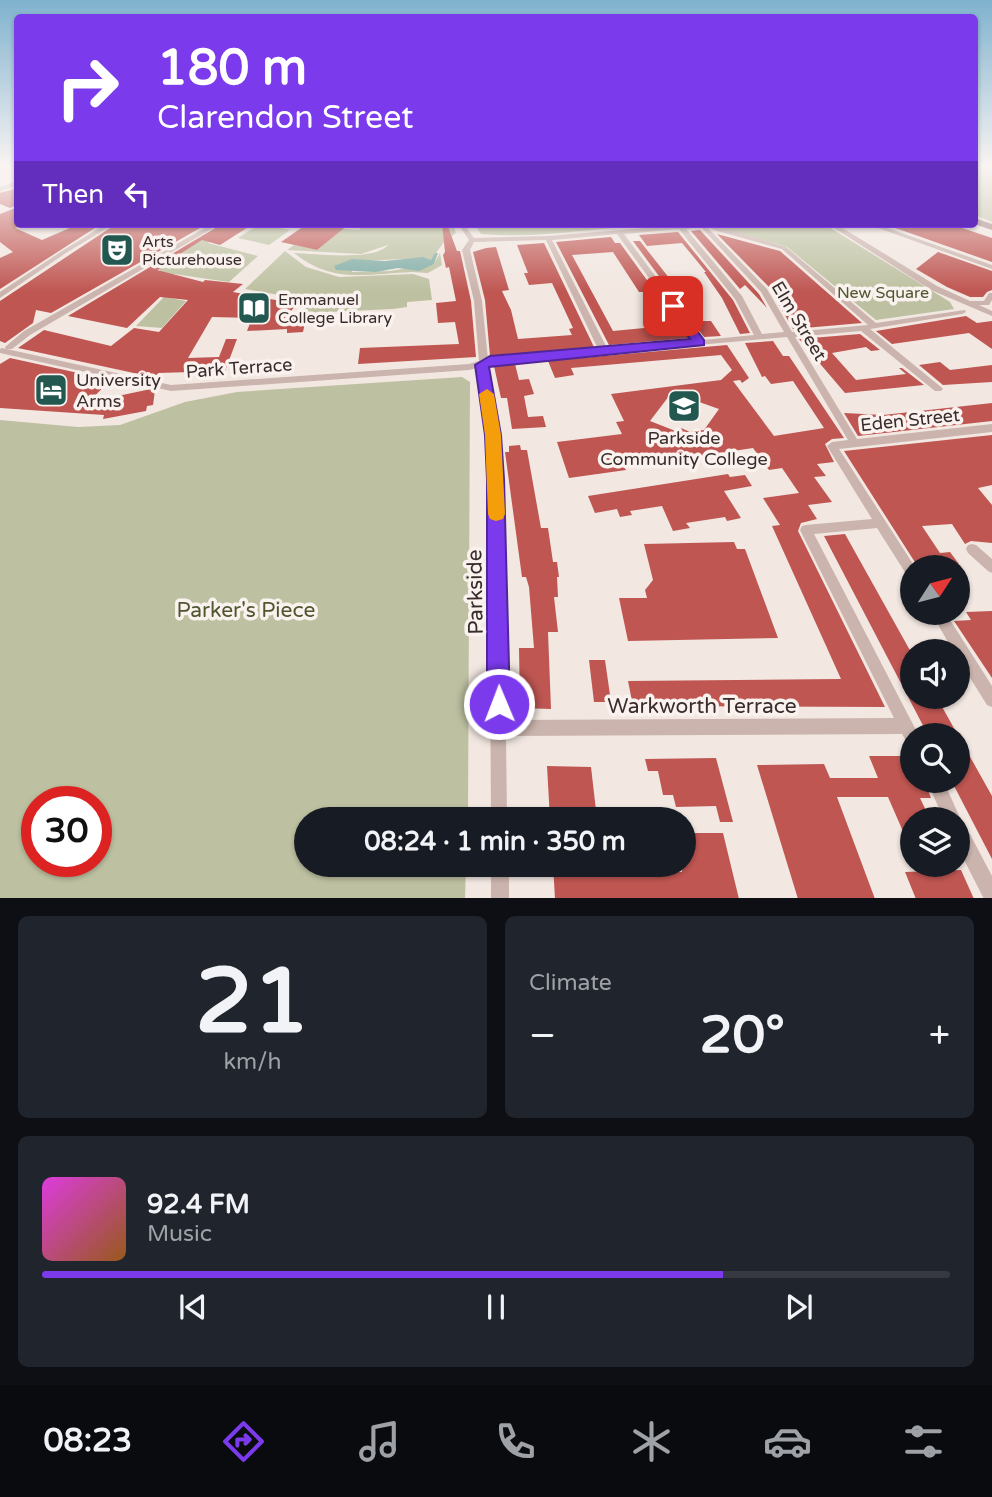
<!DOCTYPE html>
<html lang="en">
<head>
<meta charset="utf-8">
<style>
  :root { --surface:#171b24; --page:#20242c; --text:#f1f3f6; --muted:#9ea1a6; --line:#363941; --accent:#7c3aed }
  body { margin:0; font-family:"Varela Round",sans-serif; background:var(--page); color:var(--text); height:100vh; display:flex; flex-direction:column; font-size:26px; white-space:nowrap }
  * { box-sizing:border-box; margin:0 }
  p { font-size:23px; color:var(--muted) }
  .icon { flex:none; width:38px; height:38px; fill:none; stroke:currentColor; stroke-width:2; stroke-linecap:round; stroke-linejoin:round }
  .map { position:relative; height:898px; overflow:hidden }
  .details { display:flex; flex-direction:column; gap:18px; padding:18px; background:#0d0f14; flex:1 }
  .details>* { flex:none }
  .guide { position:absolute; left:14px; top:14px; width:964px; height:214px; border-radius:7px; box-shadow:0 2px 5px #0004; background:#7c3aed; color:#fff; overflow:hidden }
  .needle { width:46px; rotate:54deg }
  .controls { position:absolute; left:900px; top:555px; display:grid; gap:14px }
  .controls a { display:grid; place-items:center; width:70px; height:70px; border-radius:50%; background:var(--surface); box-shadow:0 2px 5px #0004; font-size:35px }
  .speed { position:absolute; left:21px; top:786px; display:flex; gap:14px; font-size:35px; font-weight:700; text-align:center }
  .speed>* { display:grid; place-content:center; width:91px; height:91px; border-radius:50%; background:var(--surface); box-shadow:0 2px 5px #0004; line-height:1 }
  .speed .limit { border:10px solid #d22; background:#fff; color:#111 }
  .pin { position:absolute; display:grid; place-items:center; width:60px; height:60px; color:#fff; margin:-30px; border-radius:14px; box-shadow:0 4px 10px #0006 }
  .me { position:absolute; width:77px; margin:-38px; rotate:359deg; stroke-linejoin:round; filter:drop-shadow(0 0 5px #0008) }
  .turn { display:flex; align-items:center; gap:24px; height:147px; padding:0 28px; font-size:32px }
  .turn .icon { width:91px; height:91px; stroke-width:2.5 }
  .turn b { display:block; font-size:49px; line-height:60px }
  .then { display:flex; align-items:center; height:66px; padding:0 28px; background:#0003; gap:14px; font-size:26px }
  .big { font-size:52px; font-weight:700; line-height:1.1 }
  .details .widget { flex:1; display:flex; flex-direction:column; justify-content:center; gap:10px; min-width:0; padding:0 24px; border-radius:10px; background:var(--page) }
  .details .dial { align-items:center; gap:0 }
  .dial b { font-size:91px; line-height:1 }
  .song { display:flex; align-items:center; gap:21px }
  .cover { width:84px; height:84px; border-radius:10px; background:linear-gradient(135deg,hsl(300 70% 55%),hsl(30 70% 35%)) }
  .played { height:7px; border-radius:4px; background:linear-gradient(90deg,var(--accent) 75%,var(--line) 75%) }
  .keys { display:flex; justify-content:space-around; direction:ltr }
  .heat { display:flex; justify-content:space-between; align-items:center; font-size:38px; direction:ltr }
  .details .tiles { flex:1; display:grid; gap:18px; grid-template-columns:1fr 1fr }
  .widget:last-child { grid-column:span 2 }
  .trip { position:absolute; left:294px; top:807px; width:402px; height:70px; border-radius:35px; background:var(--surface); box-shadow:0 2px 5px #0004; font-weight:700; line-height:70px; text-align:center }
  .tab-bar { display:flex; height:112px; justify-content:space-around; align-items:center; background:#090b0e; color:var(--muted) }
  .tab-bar .icon { width:49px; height:49px }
  .tab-bar .current { color:var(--accent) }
  .tab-bar b { font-size:32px; color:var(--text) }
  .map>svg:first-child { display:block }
  .green { fill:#bdc1a1; fill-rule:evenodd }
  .water { fill:#82aea7 }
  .building { fill:#bf5652; fill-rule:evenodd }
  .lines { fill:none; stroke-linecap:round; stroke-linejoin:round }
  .street { fill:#cab4ad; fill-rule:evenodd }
  .secondary { fill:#9e837f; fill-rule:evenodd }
  .route { fill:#7c3aed; stroke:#51269a; stroke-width:2 }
  .slow { fill:#f59e0b }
  .labels { text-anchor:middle; stroke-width:7; stroke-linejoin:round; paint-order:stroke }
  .far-poi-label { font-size:16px; fill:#392d2b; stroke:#faf2ee; text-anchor:start }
  .far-park-label { font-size:16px; fill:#505630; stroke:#faf2ee }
  .street-label { font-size:18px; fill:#392d2b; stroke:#faf2ee }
  .poi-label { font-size:18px; fill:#392d2b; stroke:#faf2ee; text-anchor:start }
  .near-street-label { font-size:21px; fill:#392d2b; stroke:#faf2ee }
  .near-park-label { font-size:21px; fill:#505630; stroke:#faf2ee }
</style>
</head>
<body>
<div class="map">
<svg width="992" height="899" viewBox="0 0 992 899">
  <rect width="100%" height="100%" fill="#f2e7e1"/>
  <g class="green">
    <polygon points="975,166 992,166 992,222 975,215"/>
    <polygon points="260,224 263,224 290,230 269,245 238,238"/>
    <path d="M364 224H453L456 233 444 242 431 260C404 256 379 263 352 259V272L390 271 434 264 440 253 442 265 428 273 412 272C366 274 333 284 294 253 316 254 375 261 388 245L361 254 287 250 294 245 317 250 326 242 304 237 329 228 359 230Z"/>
    <path d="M474 224H655C597 228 539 239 481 234Z"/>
    <polygon points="758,224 824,224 950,302 954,309 876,320 787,247 722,228"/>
    <polygon points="222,226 228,230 208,243 258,256 229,282 174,274 167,279 159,270 162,268 159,267"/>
    <polygon points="285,251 306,267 339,277 413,274 429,279 432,300 407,302 407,307 393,309 308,313 304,309 307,300 245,289"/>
    <polygon points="164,297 186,301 162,328 136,326"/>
    <path d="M462 377 470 382 468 819H306V864L466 865 465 898H0V420L78 427 120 425 185 402 237 392ZM37 802H96V861H37Z"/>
  </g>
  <polygon class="water" points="435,253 438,253 434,264 419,271 398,268 376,272 336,270 334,266 352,259 385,261 423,257 431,260"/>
  <g class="building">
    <polygon points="18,188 18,204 10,208 0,204 0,193"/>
    <polygon points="18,207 18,227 15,228 42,240 79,224 101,224 0,289 0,258 13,252 0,242 0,214"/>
    <polygon points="116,224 207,224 51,313 36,310 33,323 5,343 0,341 0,301"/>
    <polygon points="222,224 253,224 220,245 202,240 159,267 163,268 157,270 203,282 205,280 243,284 233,292 297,304 284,319 306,318 303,332 287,333 287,329 247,331 252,318 212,317 188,358 219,357 226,339 237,339 225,371 158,373 157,378 18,348 44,330 111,346 134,328 159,332 188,300 160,297 127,328 68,316"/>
    <polygon points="307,224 349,224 317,250 281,242"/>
    <polygon points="442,224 447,224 457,251 460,251 471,301 476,357 358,364 360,348 459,344 455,322 438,323 436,303 456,301 449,267 446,268 443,255 445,252"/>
    <polygon points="884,224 950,224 992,238 992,262"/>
    <polygon points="700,230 759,294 767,308 745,285 740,289 691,231"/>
    <polygon points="678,232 733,300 750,333 740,334 722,298 704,272 706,272 682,243 647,246 639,235"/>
    <polygon points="717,234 780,251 862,323 793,329 769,287"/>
    <path d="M611 237 615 243H620L689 338 609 345 556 242ZM613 252 639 292H643L665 326 613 331 572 255Z"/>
    <polygon points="633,241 640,241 703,321 711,321 721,336 704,337"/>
    <polygon points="544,243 594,347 490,356 485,300 473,252 486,248 496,247 509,290 502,291 511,310 518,339 572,335 569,329 573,328 552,283 529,285 524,273 528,273 517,245"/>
    <polygon points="938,252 992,271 992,290 987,292 983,297 970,297 947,287 916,269"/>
    <polygon points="966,316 977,323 992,321 992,349 969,333 892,344 876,331"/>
    <polygon points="860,334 880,350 871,351 866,347 832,353 856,380 906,374 899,368 902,368 924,385 845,393 799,339"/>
    <path d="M773 341 783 356H789L844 438 832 439 825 444 834 462 817 464 826 476 814 477 832 502 808 505 817 519 801 523 798 531 885 707 633 706 628 681 841 679 772 526 780 525 763 498 799 493 782 468 769 470 753 448 693 457 690 453 654 458 648 466 618 453 626 470 569 478 557 442 622 434 616 422 624 421 611 394 721 380 732 370 721 355 571 368 574 375 555 378 548 361 727 345 749 378 742 383 740 380 733 381 774 436 824 428 793 381 771 384 765 376 762 377 745 343ZM669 396 676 401 685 397 719 409 704 430 690 432 681 428 678 432 650 421Z"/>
    <polygon points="10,358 110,380 89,402 151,389 155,390 153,405 147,406 146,411 103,419 104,415 0,408 0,364"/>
    <polygon points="940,362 950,370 992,365 992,382 943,385 919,365"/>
    <polygon points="515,364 519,380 529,379 534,394 524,396 528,417 543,416 546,427 512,429 507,398 501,398 494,366"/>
    <polygon points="992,403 992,421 858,436 844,413 883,415"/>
    <polygon points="992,435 992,485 978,488 992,505 992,543 971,541 965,544 952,524 922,526 940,553 950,552 959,564 947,564 949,567 918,567 844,451"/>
    <polygon points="520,445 521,450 527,450 541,528 548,528 553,562 557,562 559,577 557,577 558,597 554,597 558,632 548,632 551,709 520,708 519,648 534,648 529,587 526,577 522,577 505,452 509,452 509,446"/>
    <polygon points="728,474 730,477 745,475 752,486 724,491 741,518 727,521 725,517 686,523 690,528 673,531 662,506 630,511 632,515 620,517 617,509 595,513 588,496"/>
    <polygon points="845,534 912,654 912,696 936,696 992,796 992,859 951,780 957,780 957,735 928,735 824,536"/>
    <polygon points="734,542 737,549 745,549 778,638 628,641 619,598 647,598 645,590 653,580 644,544"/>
    <polygon points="992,611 992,678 954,621 971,620 966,612"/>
    <polygon points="589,660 605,660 611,702 594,702"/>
    <polygon points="869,756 912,756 912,780 924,780 931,798 920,798 930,819 912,819 912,852 888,797 837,797 875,899 798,899 757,765 824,764 830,778 878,778"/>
    <polygon points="716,758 733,822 720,822 716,806 676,807 673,795 663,795 658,771 648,771 645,759"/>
    <polygon points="547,766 591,767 597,819 550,819"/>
    <polygon points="684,833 723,833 739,899 555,899 553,864 602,864 603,871 682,872"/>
    <polygon points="961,870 974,899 916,899 905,872"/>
  </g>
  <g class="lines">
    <g class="street">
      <polygon points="18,181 18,185 0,191 0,187"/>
      <polygon points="106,224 114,224 66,253 0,298 0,292 62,251"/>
      <polygon points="212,224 220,224 30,335 12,349 6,349 5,347 24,331"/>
      <path d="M458 224H464L474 238 548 236 695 224H722L717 226 786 247 876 323 965 310 966 312 962 314 870 329 941 387 943 389 941 391H935L861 331 795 337 857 439 992 424V432L839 449 915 567H912V579L908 577 877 528 814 534 917 732 919 735H912V745L907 742 902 734 506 736 507 819H491L489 479 480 367 469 370 171 391 0 353V349L2 348 171 385 469 364 479 361 474 301 462 250 469 240ZM701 227 761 292 784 332 762 334 742 296 686 229ZM707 227 717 231 782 249 868 325 792 332 767 289ZM679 229 735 299 754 335 703 340 624 234ZM617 234 694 340 607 348 552 240ZM546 240 598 349 488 359 482 301 470 250 474 242ZM787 337 848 440 832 442 827 446 872 519 806 525 802 526 800 530 894 718 505 720 501 479 489 364Z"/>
      <polygon points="828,224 836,224 937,286 970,301 984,301 989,293 992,293 992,300 989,305 979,305 992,311 992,316 931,290"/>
      <polygon points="867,224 876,224 992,265 992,269"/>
      <polygon points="972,544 976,545 992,559 992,573 988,571 968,553 966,549 968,545"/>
      <polygon points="931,612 945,612 992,686 992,707 987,705 957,657 957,651 953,651"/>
      <polygon points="926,780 943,780 961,820 963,821 992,876 992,899 984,899 957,846 957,819 944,819"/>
      <rect x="491" y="864" width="18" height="35"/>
    </g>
    <polygon class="secondary" points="975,218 992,224 992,230 974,224"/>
  </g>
  <linearGradient id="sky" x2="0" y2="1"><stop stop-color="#7fb2ce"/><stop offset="0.57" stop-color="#f9f4f2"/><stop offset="1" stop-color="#f9f4f2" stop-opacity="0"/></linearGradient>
  <rect width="992" height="292" fill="url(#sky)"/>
  <polygon class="route" points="673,303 677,304 704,340 704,345 489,367 501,435 504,479 510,704 507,712 499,716 491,712 487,704 487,479 485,435 475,365 490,356 690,339 667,306"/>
  <polygon class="slow" points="487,389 494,394 501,435 505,514 503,519 496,521 490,519 488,514 485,435 479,394"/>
  <defs>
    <symbol id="theatre-square" viewBox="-11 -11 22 22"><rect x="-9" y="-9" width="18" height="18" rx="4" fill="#235851" stroke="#faf2ee"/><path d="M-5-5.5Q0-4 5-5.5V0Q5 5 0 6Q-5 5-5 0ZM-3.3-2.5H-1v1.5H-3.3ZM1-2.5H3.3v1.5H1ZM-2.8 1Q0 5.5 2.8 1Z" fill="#fff"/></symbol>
    <symbol id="library-square" viewBox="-11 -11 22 22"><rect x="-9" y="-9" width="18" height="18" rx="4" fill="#235851" stroke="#faf2ee"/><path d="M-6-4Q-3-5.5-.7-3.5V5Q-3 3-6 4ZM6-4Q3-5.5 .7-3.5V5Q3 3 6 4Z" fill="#fff"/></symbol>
    <symbol id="hotel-square" viewBox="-11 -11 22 22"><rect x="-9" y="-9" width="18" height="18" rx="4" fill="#235851" stroke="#faf2ee"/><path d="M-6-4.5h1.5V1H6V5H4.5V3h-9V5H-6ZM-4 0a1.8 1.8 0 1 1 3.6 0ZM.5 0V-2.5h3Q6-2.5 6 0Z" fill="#fff"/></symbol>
    <symbol id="school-square" viewBox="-11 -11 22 22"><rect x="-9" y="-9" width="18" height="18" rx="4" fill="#235851" stroke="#faf2ee"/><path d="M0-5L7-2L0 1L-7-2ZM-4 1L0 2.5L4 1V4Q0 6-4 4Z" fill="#fff"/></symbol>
  </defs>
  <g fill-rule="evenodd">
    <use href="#theatre-square" x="98" y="231" width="38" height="38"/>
    <use href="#library-square" x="235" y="289" width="38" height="38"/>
    <use href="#hotel-square" x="32" y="371" width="38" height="38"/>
    <use href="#school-square" x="665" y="387" width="38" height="38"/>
  </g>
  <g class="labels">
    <g class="far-poi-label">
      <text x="142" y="247">Arts<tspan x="142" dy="18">Picturehouse</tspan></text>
      <text x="278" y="305">Emmanuel<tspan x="278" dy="18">College Library</tspan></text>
    </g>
    <g class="far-park-label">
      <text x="883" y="298">New Square</text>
    </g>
    <g class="street-label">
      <text transform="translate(799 321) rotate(59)" y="6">Elm Street</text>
      <text transform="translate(239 368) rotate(-4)" y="6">Park Terrace</text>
      <text transform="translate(910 420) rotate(-6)" y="6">Eden Street</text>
    </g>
    <g class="poi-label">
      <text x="76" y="386">University<tspan x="76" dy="21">Arms</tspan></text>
      <text x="684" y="444" text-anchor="middle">Parkside<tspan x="684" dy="21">Community College</tspan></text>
    </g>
    <g class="near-street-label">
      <text transform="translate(475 592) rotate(-91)" y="7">Parkside</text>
      <text x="702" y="713">Warkworth Terrace</text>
    </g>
    <g class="near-park-label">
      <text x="246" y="617">Parker's Piece</text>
    </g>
  </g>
</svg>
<div class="controls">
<a><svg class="needle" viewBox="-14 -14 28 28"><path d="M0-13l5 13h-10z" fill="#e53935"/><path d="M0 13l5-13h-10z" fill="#9ea1a6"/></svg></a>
<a><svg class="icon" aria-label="sound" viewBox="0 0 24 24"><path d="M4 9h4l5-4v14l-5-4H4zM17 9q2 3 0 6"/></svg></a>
<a><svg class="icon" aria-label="search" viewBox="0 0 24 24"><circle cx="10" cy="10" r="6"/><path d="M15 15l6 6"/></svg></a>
<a><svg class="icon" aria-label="layers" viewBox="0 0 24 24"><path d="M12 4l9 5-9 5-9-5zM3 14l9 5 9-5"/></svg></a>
</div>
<div class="speed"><div class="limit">30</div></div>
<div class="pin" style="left:673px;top:306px;background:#d93025"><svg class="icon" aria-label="arrive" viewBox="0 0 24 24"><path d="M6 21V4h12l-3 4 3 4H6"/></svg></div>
<svg class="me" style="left:499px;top:704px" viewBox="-20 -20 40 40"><circle r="17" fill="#7c3aed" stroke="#fff" stroke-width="3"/><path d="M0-11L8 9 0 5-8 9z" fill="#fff"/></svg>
<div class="trip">08:24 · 1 min · 350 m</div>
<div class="guide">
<div class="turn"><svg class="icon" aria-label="right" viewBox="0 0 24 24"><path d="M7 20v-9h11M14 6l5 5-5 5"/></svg><div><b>180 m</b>Clarendon Street</div></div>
<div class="then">Then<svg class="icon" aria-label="left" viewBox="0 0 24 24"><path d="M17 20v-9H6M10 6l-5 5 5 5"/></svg></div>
</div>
</div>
<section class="details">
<div class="tiles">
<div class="widget dial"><b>21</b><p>km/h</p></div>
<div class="widget"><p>Climate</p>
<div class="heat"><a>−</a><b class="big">20°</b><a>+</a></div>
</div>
<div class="widget">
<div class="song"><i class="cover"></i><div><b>92.4 FM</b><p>Music</p></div></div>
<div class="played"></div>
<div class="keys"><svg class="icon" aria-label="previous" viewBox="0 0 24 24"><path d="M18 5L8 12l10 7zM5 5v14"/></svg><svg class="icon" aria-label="pause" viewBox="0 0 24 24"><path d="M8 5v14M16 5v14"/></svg><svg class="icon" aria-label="next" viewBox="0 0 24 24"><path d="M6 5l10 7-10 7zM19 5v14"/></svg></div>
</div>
</div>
</section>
<nav class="tab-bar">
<b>08:23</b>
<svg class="icon current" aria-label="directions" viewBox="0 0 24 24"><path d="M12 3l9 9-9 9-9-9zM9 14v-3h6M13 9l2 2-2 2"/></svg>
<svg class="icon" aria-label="music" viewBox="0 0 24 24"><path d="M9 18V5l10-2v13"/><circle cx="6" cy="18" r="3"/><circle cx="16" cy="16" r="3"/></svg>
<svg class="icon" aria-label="phone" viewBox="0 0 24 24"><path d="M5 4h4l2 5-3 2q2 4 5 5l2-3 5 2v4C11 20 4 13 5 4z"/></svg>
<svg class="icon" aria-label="climate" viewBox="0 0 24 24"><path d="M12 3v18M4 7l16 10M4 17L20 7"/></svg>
<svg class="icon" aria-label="car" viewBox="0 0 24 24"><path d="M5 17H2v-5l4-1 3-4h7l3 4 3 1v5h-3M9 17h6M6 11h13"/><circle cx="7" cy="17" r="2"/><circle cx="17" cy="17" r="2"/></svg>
<svg class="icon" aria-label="filters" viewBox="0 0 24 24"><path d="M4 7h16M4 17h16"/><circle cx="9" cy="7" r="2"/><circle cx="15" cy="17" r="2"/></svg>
</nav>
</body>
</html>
